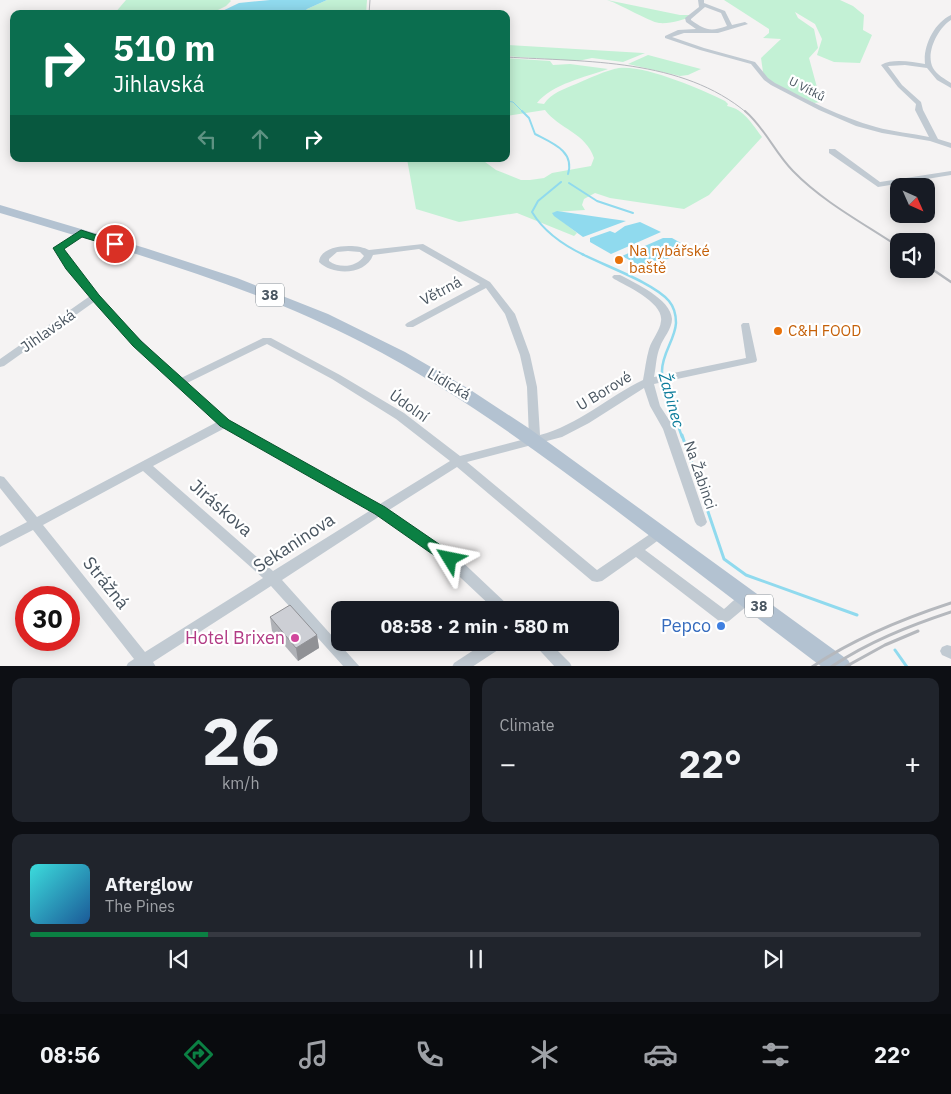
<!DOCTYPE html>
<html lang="en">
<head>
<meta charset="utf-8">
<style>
  :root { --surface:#171b24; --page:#20242c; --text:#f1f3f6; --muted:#9ea1a6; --line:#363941; --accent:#0b8043 }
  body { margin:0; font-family:"IBM Plex Sans",sans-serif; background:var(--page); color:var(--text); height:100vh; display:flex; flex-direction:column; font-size:19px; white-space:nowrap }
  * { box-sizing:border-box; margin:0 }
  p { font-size:16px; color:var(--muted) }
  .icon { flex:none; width:28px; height:28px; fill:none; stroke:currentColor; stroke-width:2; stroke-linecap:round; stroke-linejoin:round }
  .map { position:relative; height:666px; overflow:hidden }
  .sheet { display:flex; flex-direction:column; gap:12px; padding:12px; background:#0d0f14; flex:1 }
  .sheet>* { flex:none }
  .top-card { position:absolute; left:10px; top:10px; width:500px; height:152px; border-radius:10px; box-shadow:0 2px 12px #0003; background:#0b6e4f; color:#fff; overflow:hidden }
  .needle { width:32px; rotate:135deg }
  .tools { position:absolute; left:890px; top:178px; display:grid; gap:10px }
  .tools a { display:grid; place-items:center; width:45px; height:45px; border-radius:10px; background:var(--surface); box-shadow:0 2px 12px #0003; font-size:25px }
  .speed { position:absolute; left:15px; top:586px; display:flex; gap:10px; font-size:25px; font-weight:700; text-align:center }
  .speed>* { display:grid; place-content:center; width:65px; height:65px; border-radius:50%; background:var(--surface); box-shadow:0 2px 12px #0003; line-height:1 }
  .speed .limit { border:8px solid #d22; background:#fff; color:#111 }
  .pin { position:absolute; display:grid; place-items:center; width:42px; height:42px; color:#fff; margin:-21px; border:2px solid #fff; border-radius:50%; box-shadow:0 1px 5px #0007 }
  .me { position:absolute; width:55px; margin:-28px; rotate:305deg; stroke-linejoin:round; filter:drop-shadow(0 0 4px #0008) }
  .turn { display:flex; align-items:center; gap:18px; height:105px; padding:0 20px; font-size:22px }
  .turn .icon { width:65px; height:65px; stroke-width:2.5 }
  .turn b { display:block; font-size:35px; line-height:42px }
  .lanes { display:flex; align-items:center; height:48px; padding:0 20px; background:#0003; justify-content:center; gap:25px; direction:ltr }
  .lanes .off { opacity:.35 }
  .big { font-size:38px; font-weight:800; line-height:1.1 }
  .sheet .card { flex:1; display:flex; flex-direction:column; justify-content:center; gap:8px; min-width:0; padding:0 18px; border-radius:10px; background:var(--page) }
  .sheet .dial { align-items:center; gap:0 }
  .dial b { font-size:65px; line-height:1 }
  .song { display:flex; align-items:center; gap:15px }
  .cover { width:60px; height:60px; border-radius:8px; background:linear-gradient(135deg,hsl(180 70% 55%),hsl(210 70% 35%)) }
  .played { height:5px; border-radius:2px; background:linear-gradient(90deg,var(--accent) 20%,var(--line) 20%) }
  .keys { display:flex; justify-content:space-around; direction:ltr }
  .heat { display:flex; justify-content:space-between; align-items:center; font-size:28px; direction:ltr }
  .sheet .tiles { flex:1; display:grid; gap:12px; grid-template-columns:1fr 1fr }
  .card:last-child { grid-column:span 2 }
  .trip { position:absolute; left:331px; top:601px; width:288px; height:50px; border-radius:10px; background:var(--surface); box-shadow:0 2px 12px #0003; font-weight:800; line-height:50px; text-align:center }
  .tab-bar { display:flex; height:80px; justify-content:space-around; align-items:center; background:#090b0e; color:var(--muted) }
  .tab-bar .icon { width:35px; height:35px }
  .tab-bar .on { color:var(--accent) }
  .tab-bar b { font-size:22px; color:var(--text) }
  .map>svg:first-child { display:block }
  .green { fill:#c3f1d5 }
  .water { fill:#90daee }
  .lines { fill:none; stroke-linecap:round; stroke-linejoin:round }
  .stream-far3 { stroke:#90daee; stroke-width:1 }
  .stream-far2 { stroke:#90daee; stroke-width:2 }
  .stream-far1 { stroke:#90daee; stroke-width:2.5 }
  .stream { stroke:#90daee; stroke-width:3 }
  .street { fill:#c1cad2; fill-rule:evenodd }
  .primary { fill:#b3c2d1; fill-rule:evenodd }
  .rail-far3 { stroke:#b5b8bd; stroke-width:1 }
  .rail-far2 { stroke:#b5b8bd; stroke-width:2 }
  .rail-far1 { stroke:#b5b8bd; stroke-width:2.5 }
  .rail { stroke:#b5b8bd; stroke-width:3 }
  .wall { fill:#b0b2b7 }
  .shaded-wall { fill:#909195 }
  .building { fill:#cdcfd5; stroke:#909195 }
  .route { fill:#0b8043; stroke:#07532c }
  .food-dot { fill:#e8710a; stroke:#fff; stroke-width:2 }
  .shop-dot { fill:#3f7fe0; stroke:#fff; stroke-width:2 }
  .hotel-dot { fill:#d1479c; stroke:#fff; stroke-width:2 }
  .labels { text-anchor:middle; stroke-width:4.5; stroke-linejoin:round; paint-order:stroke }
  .far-street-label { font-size:12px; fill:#4a5661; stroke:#fff }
  .shield { fill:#fff; stroke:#808990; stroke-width:1 }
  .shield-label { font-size:14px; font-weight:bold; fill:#4a5661 }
  .food-label { font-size:15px; fill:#c56008; stroke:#fff; text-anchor:start }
  .street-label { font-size:15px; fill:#4a5661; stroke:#fff }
  .water-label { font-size:16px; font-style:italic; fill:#0c7c9b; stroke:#fff }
  .near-street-label { font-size:18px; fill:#4a5661; stroke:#fff }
  .near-shop-label { font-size:18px; fill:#366cbe; stroke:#fff; text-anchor:end }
  .near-hotel-label { font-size:18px; fill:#b23c85; stroke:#fff; text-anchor:end }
</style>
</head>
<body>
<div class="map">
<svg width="951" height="667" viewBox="0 0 951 667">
  <rect width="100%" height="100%" fill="#f5f3f3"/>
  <g class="green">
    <polygon points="126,0 230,0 231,1 226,6 210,14 114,14"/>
    <polygon points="327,0 367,0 366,14 303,14 307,9"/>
    <path d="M607 0 680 15H694C684 20 670 24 659 23 650 22 620 4 607 0Z"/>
    <polygon points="724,0 840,0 853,6 864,15 863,30 872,35 860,63 834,62 817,55 822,39 815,24 795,12 798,18 814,29 818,48 809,58 821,102 814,103 767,80 763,72 761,58 781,39 763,38 769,33 769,29"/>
    <polygon points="506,45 643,53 645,53 623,62 592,58 578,61 506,56"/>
    <polygon points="648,55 701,69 688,75 680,76 628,64"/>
    <path d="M506 58 550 61 553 65 570 64 608 69C586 77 552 84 537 103L544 104C551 93 564 89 576 84 587 79 607 70 619 68 645 65 701 89 725 101L728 104 727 106C744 109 752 124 762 137L709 195 684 209 610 198 595 193 584 199 582 205 585 210 554 212 553 214 577 233 574 236 517 213 459 222 416 209 407 159H481L496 170 521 180H530L544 178 552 173 591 166 594 158C586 133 559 129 545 110L506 116Z"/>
  </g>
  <g class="water">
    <polygon points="270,0 327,0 307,9 303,14 216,14 239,3"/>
    <polygon points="557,211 626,221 583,237 554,216 552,213"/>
    <polygon points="640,222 661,232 611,254 590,242 590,238 610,231 615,233 625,226"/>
    <polygon points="663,238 672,238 688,247 689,252 642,267 622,256"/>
  </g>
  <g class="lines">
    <polyline class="stream-far3" points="506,101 513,102 524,113"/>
    <g class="stream-far2">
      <path d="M522 111 529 118 535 134C552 143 575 151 568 174"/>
      <path d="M561 182 538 201 532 212C544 232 563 245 584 255"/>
      <polyline points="569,183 597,201 633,213"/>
    </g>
    <path class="stream-far1" d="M582 254C605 266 654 283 669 301 674 307 676 315 676 323 675 340 662 353 662 371 662 390 676 418 682 437"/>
    <g class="stream">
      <polyline points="682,435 724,559 746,575 857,615"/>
      <polyline points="895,650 907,667"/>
    </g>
    <g class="street">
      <path d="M698 0H704V3L725 11 732 25 745 22 748 24 718 33H684L672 37 704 48 755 62 768 78 775 83C808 100 840 117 876 127 893 132 912 133 929 137L915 110 916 104 898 87 881 65C893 58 912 62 925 64 923 46 934 23 951 15V20C938 28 925 53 933 68 937 75 945 79 951 83V88L937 80 927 68 905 65 888 66 902 85 921 102 923 110 938 139 951 143V148L930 141 882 133 856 126 819 110 771 85 764 80 751 64 700 50 665 38V36L678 30 696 29 686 22 685 18 699 7ZM705 7 721 13 727 26C710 32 705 30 691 20V19Z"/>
      <polygon points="829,149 835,149 880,182 951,171 951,175 878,187 829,153"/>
      <path d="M81 230 85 233 84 235 63 249C96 297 138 338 181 378L263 338H271L340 375 404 413 460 456 529 438 527 387 520 355 505 314 486 288 413 327H407L405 325 407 323 480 284 419 249 373 255C366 275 333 276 319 262 320 244 357 243 369 250L423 244 490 282 515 314 530 355 537 387 540 435C578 425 608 397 643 380 645 370 646 359 649 349 652 339 660 331 661 321 664 303 627 286 614 279L612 277 614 275H620C635 283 671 299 672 319 672 329 663 338 660 347 656 356 656 368 654 377L746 358 741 325 743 323H749L757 360 756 362 654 384 660 406 675 429 707 522 705 525 701 527 697 525 695 522 663 429 650 406 644 388 589 423 562 437 467 462 597 570 656 530 660 528 664 530 666 533 664 536 645 550 724 609C732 603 742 590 753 593L755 597 753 601 729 621 724 623 719 621 636 557 602 581 597 582 592 581 457 467 389 510 455 555 509 606 511 610H495L445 563 380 516 282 580 360 667H344L271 586 153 662 156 667H126L128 663 134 659 33 530 0 547V536L27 522 0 488V476L4 477 37 517 217 422 178 386 175 385 174 382 133 345 94 302 4 366 0 367V359L90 296 67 268 54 248ZM348 251 360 252 364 256C357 267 340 269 329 261V259L337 252ZM267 344 332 379 396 419 450 461 380 504 229 420 187 383ZM225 428 371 510 273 571 153 466ZM143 471 263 578 145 652 43 525Z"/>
      <polygon points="486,642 506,642 504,646 472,667 452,667 454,663"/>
      <polygon points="532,642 549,642 570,663 572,667 555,667"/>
      <polygon points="947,645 951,646 951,659 942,655 940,651 942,647"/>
    </g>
    <path class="primary" d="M0 205 145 248 237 278 328 314 405 352 469 389 530 429 848 660 852 667H822C752 614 683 561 613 508 533 448 452 389 363 343 249 284 123 250 0 213Z"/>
    <g class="rail-far3">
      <polyline points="369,14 370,0"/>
      <path d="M506 57C586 62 682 58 747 113"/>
    </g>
    <path class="rail-far2" d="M745 111C765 128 775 153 793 171 823 202 863 223 899 247"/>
    <polyline class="rail-far1" points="926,265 951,282"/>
    <g class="rail">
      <path d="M812 667C855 638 902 619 951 603"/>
      <path d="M831 667C868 642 909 626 951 612"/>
      <polyline points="845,667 885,645 918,631"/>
    </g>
  </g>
  <polygon class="wall" points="270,617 317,635 319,648 298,661 272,631"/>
  <polygon class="shaded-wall" points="317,635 319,648 298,661 296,648"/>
  <polygon class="building" points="290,605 317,635 296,648 270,617"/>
  <polygon class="route" points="81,230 118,242 120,244 115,247 82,237 64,249 99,295 141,341 229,420 385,507 455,555 458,559 455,563 450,565 445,563 375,514 220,426 133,346 92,300 66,269 53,248"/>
  <g class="food-dot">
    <circle cx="619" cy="260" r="5"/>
    <circle cx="778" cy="331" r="5"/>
  </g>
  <circle class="shop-dot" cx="721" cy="626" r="5"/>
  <circle class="hotel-dot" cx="295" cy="638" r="5"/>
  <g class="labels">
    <g class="far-street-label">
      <text transform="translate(807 89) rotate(27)" y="4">U Vítků</text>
    </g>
    <g class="shield">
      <rect x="256" y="283.5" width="28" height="23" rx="4"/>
      <rect x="745" y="594.5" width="28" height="23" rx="4"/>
    </g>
    <g class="shield-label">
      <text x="270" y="300">38</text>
      <text x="759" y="611">38</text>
    </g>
    <g class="food-label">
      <text x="629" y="256">Na rybářské<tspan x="629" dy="17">baště</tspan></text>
      <text x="788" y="336">C&amp;H FOOD</text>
    </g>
    <g class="street-label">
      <text transform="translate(441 291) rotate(-28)" y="5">Větrná</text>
      <text transform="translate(48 331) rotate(-35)" y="5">Jihlavská</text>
      <text transform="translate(449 384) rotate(31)" y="5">Lidická</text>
      <text transform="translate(604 391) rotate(-31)" y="5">U Borové</text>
      <text transform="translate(409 406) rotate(35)" y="5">Údolní</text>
      <text transform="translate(700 475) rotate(71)" y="5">Na Žabinci</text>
    </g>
    <g class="water-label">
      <text transform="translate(672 400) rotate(74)" y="6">Žabinec</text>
    </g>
    <g class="near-street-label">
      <text transform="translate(221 508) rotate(41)" y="6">Jiráskova</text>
      <text transform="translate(294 543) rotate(-33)" y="6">Sekaninova</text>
      <text transform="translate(106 583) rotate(51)" y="6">Strážná</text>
    </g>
    <g class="near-shop-label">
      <text x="711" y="632">Pepco</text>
    </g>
    <g class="near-hotel-label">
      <text x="285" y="644">Hotel Brixen</text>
    </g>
  </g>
</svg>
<div class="tools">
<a><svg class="needle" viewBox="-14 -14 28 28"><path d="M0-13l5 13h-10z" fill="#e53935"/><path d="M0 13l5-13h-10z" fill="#9ea1a6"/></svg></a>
<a><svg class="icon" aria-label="sound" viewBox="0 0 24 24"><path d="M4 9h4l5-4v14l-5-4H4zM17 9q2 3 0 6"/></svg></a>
</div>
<div class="speed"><div class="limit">30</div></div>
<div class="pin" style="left:115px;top:244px;background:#d93025"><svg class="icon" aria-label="arrive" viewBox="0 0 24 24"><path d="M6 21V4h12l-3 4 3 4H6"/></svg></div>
<svg class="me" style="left:450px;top:559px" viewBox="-20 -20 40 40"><path d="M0-17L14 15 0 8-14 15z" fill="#0b8043" stroke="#fff" stroke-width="4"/></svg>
<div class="trip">08:58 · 2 min · 580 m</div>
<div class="top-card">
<div class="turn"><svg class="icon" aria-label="right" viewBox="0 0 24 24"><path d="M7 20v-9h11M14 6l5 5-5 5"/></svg><div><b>510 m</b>Jihlavská</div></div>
<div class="lanes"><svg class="icon off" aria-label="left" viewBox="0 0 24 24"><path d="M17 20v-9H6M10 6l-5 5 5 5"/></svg><svg class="icon off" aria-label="ahead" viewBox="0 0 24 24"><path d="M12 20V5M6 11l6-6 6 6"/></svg><svg class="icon" aria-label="right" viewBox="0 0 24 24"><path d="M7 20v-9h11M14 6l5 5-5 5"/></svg></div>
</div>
</div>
<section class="sheet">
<div class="tiles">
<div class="card dial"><b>26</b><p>km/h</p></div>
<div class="card"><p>Climate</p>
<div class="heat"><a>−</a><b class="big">22°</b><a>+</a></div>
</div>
<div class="card">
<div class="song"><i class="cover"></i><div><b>Afterglow</b><p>The Pines</p></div></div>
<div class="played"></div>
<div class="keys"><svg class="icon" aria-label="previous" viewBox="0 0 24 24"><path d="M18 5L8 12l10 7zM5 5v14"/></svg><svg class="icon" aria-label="pause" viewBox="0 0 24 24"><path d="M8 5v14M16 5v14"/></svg><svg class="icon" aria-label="next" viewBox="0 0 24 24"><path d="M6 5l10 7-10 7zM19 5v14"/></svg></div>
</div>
</div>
</section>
<nav class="tab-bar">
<b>08:56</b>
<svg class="icon on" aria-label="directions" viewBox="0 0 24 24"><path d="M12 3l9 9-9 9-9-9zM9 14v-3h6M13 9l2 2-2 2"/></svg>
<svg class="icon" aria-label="music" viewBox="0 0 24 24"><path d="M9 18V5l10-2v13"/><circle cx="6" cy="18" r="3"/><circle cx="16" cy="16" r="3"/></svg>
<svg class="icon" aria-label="phone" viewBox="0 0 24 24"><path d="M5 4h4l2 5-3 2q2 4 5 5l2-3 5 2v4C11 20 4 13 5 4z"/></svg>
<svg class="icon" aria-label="climate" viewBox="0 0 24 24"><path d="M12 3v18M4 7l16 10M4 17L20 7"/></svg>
<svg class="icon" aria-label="car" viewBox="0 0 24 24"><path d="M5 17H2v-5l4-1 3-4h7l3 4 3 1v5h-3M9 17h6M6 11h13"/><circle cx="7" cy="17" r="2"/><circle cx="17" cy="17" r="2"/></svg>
<svg class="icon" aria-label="filters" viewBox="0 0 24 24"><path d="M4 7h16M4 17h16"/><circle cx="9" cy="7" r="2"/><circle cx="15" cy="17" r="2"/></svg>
<b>22°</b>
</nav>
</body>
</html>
